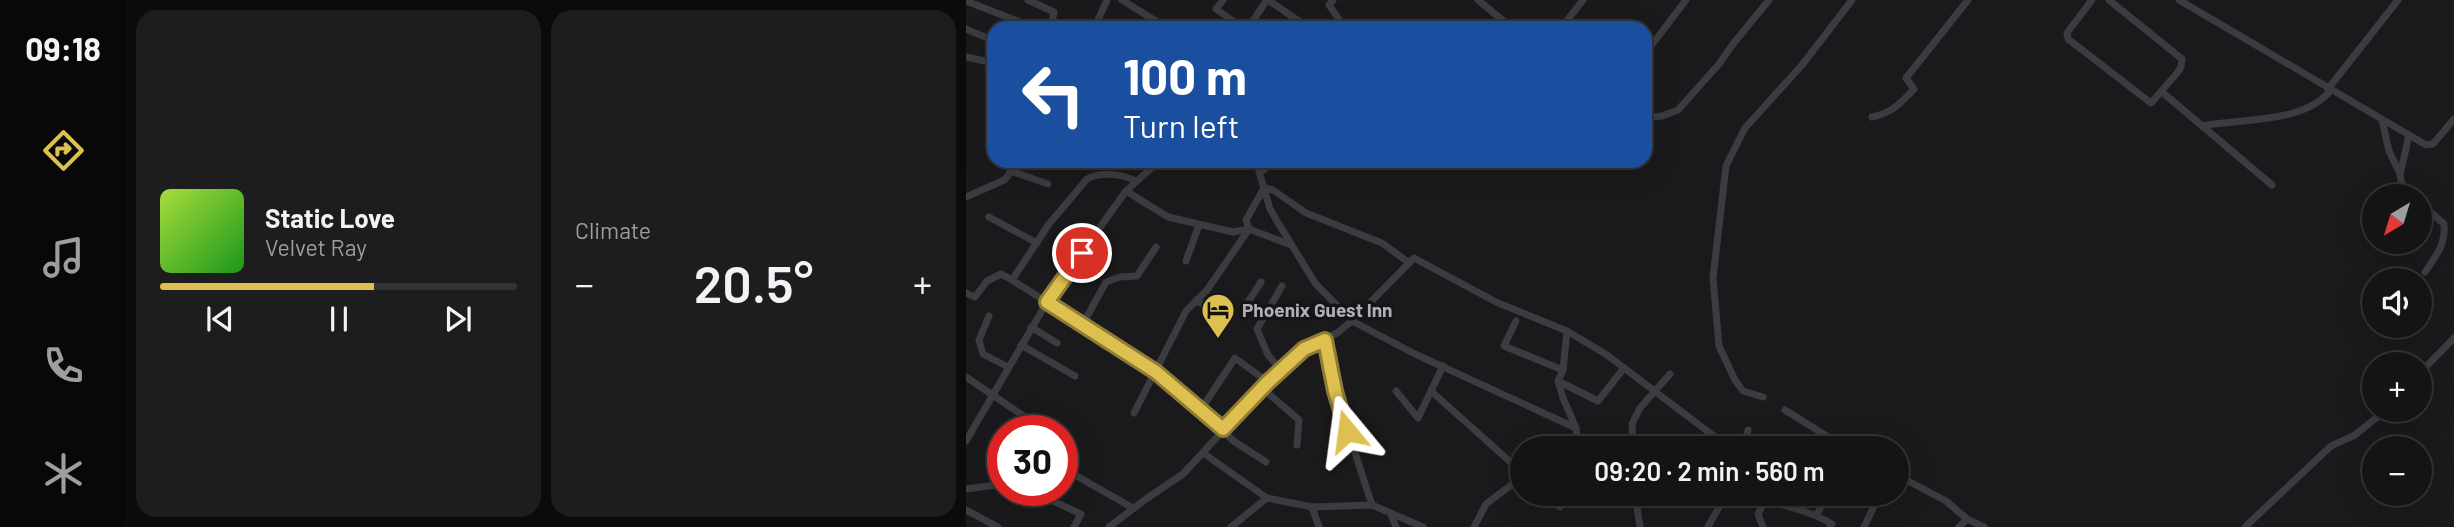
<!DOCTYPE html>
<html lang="en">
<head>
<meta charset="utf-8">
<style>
  :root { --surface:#141415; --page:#1d1d1e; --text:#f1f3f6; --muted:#9d9ea0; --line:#333334; --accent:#dec050 }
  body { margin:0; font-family:Barlow,sans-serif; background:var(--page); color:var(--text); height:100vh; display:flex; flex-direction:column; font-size:26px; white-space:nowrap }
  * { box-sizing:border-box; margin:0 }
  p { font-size:23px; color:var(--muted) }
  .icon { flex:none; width:38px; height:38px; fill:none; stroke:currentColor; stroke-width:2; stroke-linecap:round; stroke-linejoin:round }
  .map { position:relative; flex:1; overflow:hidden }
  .panel { display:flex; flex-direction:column; gap:10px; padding:10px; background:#0b0b0c; width:840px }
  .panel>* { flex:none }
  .top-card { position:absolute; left:21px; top:21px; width:665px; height:147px; border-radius:21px; box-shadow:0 7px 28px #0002,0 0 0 2px var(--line); background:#1a4fa0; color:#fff; overflow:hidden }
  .needle { width:46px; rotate:218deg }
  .controls { position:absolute; left:1396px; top:184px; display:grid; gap:14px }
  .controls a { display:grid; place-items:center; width:70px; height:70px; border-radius:50%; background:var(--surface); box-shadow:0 7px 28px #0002,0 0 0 2px var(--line); font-size:35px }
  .speed { position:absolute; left:21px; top:415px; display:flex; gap:14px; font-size:35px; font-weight:700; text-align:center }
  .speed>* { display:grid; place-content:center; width:91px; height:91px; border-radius:50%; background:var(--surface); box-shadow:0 7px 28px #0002,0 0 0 2px var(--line); line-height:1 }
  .speed .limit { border:10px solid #d22; background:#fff; color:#111 }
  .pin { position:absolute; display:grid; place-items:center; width:60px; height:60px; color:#fff; margin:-30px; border:4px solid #fff; border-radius:50%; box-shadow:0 2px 7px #0007 }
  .me { position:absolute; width:77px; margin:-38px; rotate:344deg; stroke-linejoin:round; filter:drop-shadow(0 0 5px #0008) }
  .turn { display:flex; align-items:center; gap:24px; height:147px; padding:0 21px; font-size:32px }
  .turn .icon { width:91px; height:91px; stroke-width:2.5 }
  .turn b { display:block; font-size:49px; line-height:60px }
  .big { font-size:52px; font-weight:600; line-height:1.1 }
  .panel .card { flex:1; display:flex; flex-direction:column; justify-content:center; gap:10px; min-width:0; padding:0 24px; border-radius:21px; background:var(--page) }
  .song { display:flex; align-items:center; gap:21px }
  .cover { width:84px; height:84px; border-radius:10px; background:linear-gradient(135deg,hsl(80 70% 55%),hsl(120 70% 35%)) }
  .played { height:7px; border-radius:4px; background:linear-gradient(90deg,var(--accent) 60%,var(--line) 60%) }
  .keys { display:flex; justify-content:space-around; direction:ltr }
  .heat { display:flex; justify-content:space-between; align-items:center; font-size:38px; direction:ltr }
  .panel .tiles { flex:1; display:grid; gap:10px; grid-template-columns:repeat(2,1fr) }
  .trip { position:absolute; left:544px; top:436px; width:399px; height:70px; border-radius:35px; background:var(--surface); box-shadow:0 7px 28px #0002,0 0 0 2px var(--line); font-weight:600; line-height:70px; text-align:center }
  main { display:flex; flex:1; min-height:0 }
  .tab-bar { display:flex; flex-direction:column; width:126px; justify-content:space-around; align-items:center; background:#080808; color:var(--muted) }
  .tab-bar .icon { width:49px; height:49px }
  .tab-bar .on { color:var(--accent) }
  .tab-bar b { font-size:32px; color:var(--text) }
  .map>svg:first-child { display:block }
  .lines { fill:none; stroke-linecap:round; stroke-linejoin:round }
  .street { stroke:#3b3c40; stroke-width:7 }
  .route-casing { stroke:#907d34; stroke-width:18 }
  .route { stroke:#dec050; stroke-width:12 }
  .labels { text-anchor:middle; stroke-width:7; stroke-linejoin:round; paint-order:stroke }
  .poi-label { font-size:19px; font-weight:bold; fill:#aeb0ba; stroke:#151517; text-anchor:start }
</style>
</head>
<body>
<main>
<nav class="tab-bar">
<b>09:18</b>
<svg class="icon on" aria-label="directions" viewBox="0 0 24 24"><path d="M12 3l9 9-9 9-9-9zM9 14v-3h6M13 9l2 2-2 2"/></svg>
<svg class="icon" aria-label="music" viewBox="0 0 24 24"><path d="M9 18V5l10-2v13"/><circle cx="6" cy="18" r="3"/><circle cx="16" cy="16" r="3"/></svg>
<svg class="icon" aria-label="phone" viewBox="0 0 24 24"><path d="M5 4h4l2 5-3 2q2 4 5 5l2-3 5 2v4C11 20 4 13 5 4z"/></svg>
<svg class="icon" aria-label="climate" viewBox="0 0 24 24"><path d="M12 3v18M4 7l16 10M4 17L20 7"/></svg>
</nav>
<section class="panel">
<div class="tiles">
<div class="card">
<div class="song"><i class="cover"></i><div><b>Static Love</b><p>Velvet Ray</p></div></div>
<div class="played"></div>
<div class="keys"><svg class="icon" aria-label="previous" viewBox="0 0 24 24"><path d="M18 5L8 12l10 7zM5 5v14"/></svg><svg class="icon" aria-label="pause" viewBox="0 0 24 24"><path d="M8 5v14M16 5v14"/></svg><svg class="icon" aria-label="next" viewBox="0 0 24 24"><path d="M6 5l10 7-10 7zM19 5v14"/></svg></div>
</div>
<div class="card"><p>Climate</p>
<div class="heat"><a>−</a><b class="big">20.5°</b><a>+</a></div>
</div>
</div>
</section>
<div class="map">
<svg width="1488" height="527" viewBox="0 0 1488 527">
  <rect width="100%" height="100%" fill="#1a1a1c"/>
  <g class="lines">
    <g class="street">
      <polyline points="62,0 88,12 85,28"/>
      <polyline points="141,0 131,22 142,26 142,28"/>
      <polyline points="156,0 201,28"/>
      <polyline points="257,0 250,9 277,28"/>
      <polyline points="302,0 343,28"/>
      <polyline points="367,0 363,5 379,28"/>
      <polyline points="512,0 546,28"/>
      <polyline points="1126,0 1101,33 1102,39 1185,103 1212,72 1215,67 1216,59 1143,0"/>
      <polyline points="1213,0 1460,145 1467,144 1488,119"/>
      <polyline points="0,1 69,28"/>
      <polyline points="282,28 301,0"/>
      <polyline points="595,28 617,0"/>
      <polyline points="0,29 28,41"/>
      <polyline points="679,54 720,0"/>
      <polyline points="0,57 28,63"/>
      <polyline points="1362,89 1432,0"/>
      <polyline points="1196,92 1306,185"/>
      <path d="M906 117C926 113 935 103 948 89L940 78 1002 0"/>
      <polyline points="679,118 696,116 712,110 753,64 767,44 803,0"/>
      <polyline points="1416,120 1423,151 1434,174"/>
      <path d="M1236 126C1275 118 1338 124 1365 90"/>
      <polyline points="1443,135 1434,175 1437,190 1445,196"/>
      <polyline points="290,161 304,209 311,221 349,283 386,321 449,354 610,428"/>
      <polyline points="481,161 483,163"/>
      <polyline points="45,171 82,184"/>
      <polyline points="294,173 308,161"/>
      <polyline points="160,191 202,217 267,232 283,229 325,245"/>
      <polyline points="0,197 38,180 42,176 50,161"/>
      <path d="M1454 203 1478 224C1480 244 1470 256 1459 272"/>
      <polyline points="23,217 71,243"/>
      <polyline points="1409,226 1404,230 1409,232"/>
      <polyline points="220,261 233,225"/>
      <path d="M46 280 83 224 121 179C136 171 155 174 170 181"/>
      <polyline points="295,282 280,305 298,315"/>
      <polyline points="0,293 9,297 21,281 35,274 46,280 176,362 257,429"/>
      <polyline points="230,300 254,315"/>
      <polyline points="23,316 13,340 17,354 42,367"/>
      <polyline points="550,321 538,346 597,370"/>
      <polyline points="117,324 140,282 154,277 171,276 190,247"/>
      <polyline points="65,327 91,343"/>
      <polyline points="601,331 597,370 592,381 597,398 610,428 612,448"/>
      <polyline points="359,340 369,391 406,505"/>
      <polyline points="55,345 109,376"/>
      <polyline points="477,366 465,391 550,467 553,479 556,482"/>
      <polyline points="315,370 302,355 291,329 316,286"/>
      <polyline points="1454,373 1488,338"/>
      <polyline points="0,377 78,430"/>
      <polyline points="592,381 632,401 658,368"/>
      <polyline points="296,388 333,420 331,445"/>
      <polyline points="430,391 452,418 465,391"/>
      <polyline points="797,397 777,391 769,380 753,346 747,278 760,166 779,128 836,65 886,0"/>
      <polyline points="819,410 880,448"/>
      <polyline points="234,411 269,358 302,382"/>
      <polyline points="168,413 220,311 241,290 283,229 280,220 298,188 307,190 340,213 416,243 442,262"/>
      <polyline points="255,430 269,442 300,462"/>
      <polyline points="0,441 84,297 160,191 193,161"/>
      <polyline points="667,448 666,424 674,408 704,374"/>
      <polyline points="777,448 782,430"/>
      <polyline points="237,453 301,498 346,507 406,505 457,527"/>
      <polyline points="931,475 980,501 1001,519 1018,527"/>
      <polyline points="96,476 107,474 167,508"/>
      <polyline points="0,489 37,484"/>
      <polyline points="63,490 115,514 108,527"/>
      <polyline points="572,494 594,507 600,494"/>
      <polyline points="669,494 674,527"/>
      <path d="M784 494C811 506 840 508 866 524L864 527"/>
      <polyline points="346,507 353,527"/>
      <polyline points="824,507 827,494"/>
      <polyline points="0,510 32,527"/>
      <polyline points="425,514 430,527"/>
      <polyline points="851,515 860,496"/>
      <polyline points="143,527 180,499 217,474 302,382 338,349 371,333 386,321 448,258 530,302 601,331 641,355 753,440 768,448"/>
      <polyline points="265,527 301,498"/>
      <polyline points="508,527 520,504 553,479"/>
      <polyline points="742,527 760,494"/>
      <polyline points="797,527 792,514 799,501"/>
      <polyline points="898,527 910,502"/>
      <polyline points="993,527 1001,519"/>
      <polyline points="1279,527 1365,446 1389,435 1420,410"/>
    </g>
  </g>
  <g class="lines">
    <defs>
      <polyline id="route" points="116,253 81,302 190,372 257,429 302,382 338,349 359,340 369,391 381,431"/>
    </defs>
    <use href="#route" class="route-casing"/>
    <use href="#route" class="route"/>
  </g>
  <defs>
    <symbol id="hotel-pin" viewBox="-11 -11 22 30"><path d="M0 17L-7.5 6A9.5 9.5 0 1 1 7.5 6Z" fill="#dec050" stroke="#151517"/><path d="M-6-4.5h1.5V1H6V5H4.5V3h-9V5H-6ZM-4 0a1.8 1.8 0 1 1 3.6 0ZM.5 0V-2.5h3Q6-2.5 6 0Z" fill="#111"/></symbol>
  </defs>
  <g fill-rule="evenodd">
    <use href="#hotel-pin" x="233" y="291" width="38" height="52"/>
  </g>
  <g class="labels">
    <g class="poi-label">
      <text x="276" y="317">Phoenix Guest Inn</text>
    </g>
  </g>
</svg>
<div class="controls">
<a><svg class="needle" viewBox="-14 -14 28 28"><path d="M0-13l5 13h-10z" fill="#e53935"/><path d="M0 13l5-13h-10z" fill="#9d9ea0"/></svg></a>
<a><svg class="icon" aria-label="sound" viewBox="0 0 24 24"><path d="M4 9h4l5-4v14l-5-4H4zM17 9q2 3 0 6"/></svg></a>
<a>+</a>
<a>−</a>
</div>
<div class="speed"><div class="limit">30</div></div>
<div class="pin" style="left:116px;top:253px;background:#d93025"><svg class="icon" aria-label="arrive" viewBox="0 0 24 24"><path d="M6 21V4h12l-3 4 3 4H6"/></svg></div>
<svg class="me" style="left:381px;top:431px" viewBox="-20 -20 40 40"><path d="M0-17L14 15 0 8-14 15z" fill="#dec050" stroke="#fff" stroke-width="4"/></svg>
<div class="trip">09:20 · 2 min · 560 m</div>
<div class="top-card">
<div class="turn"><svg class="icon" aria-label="left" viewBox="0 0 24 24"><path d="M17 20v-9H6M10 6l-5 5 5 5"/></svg><div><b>100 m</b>Turn left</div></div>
</div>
</div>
</main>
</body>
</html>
